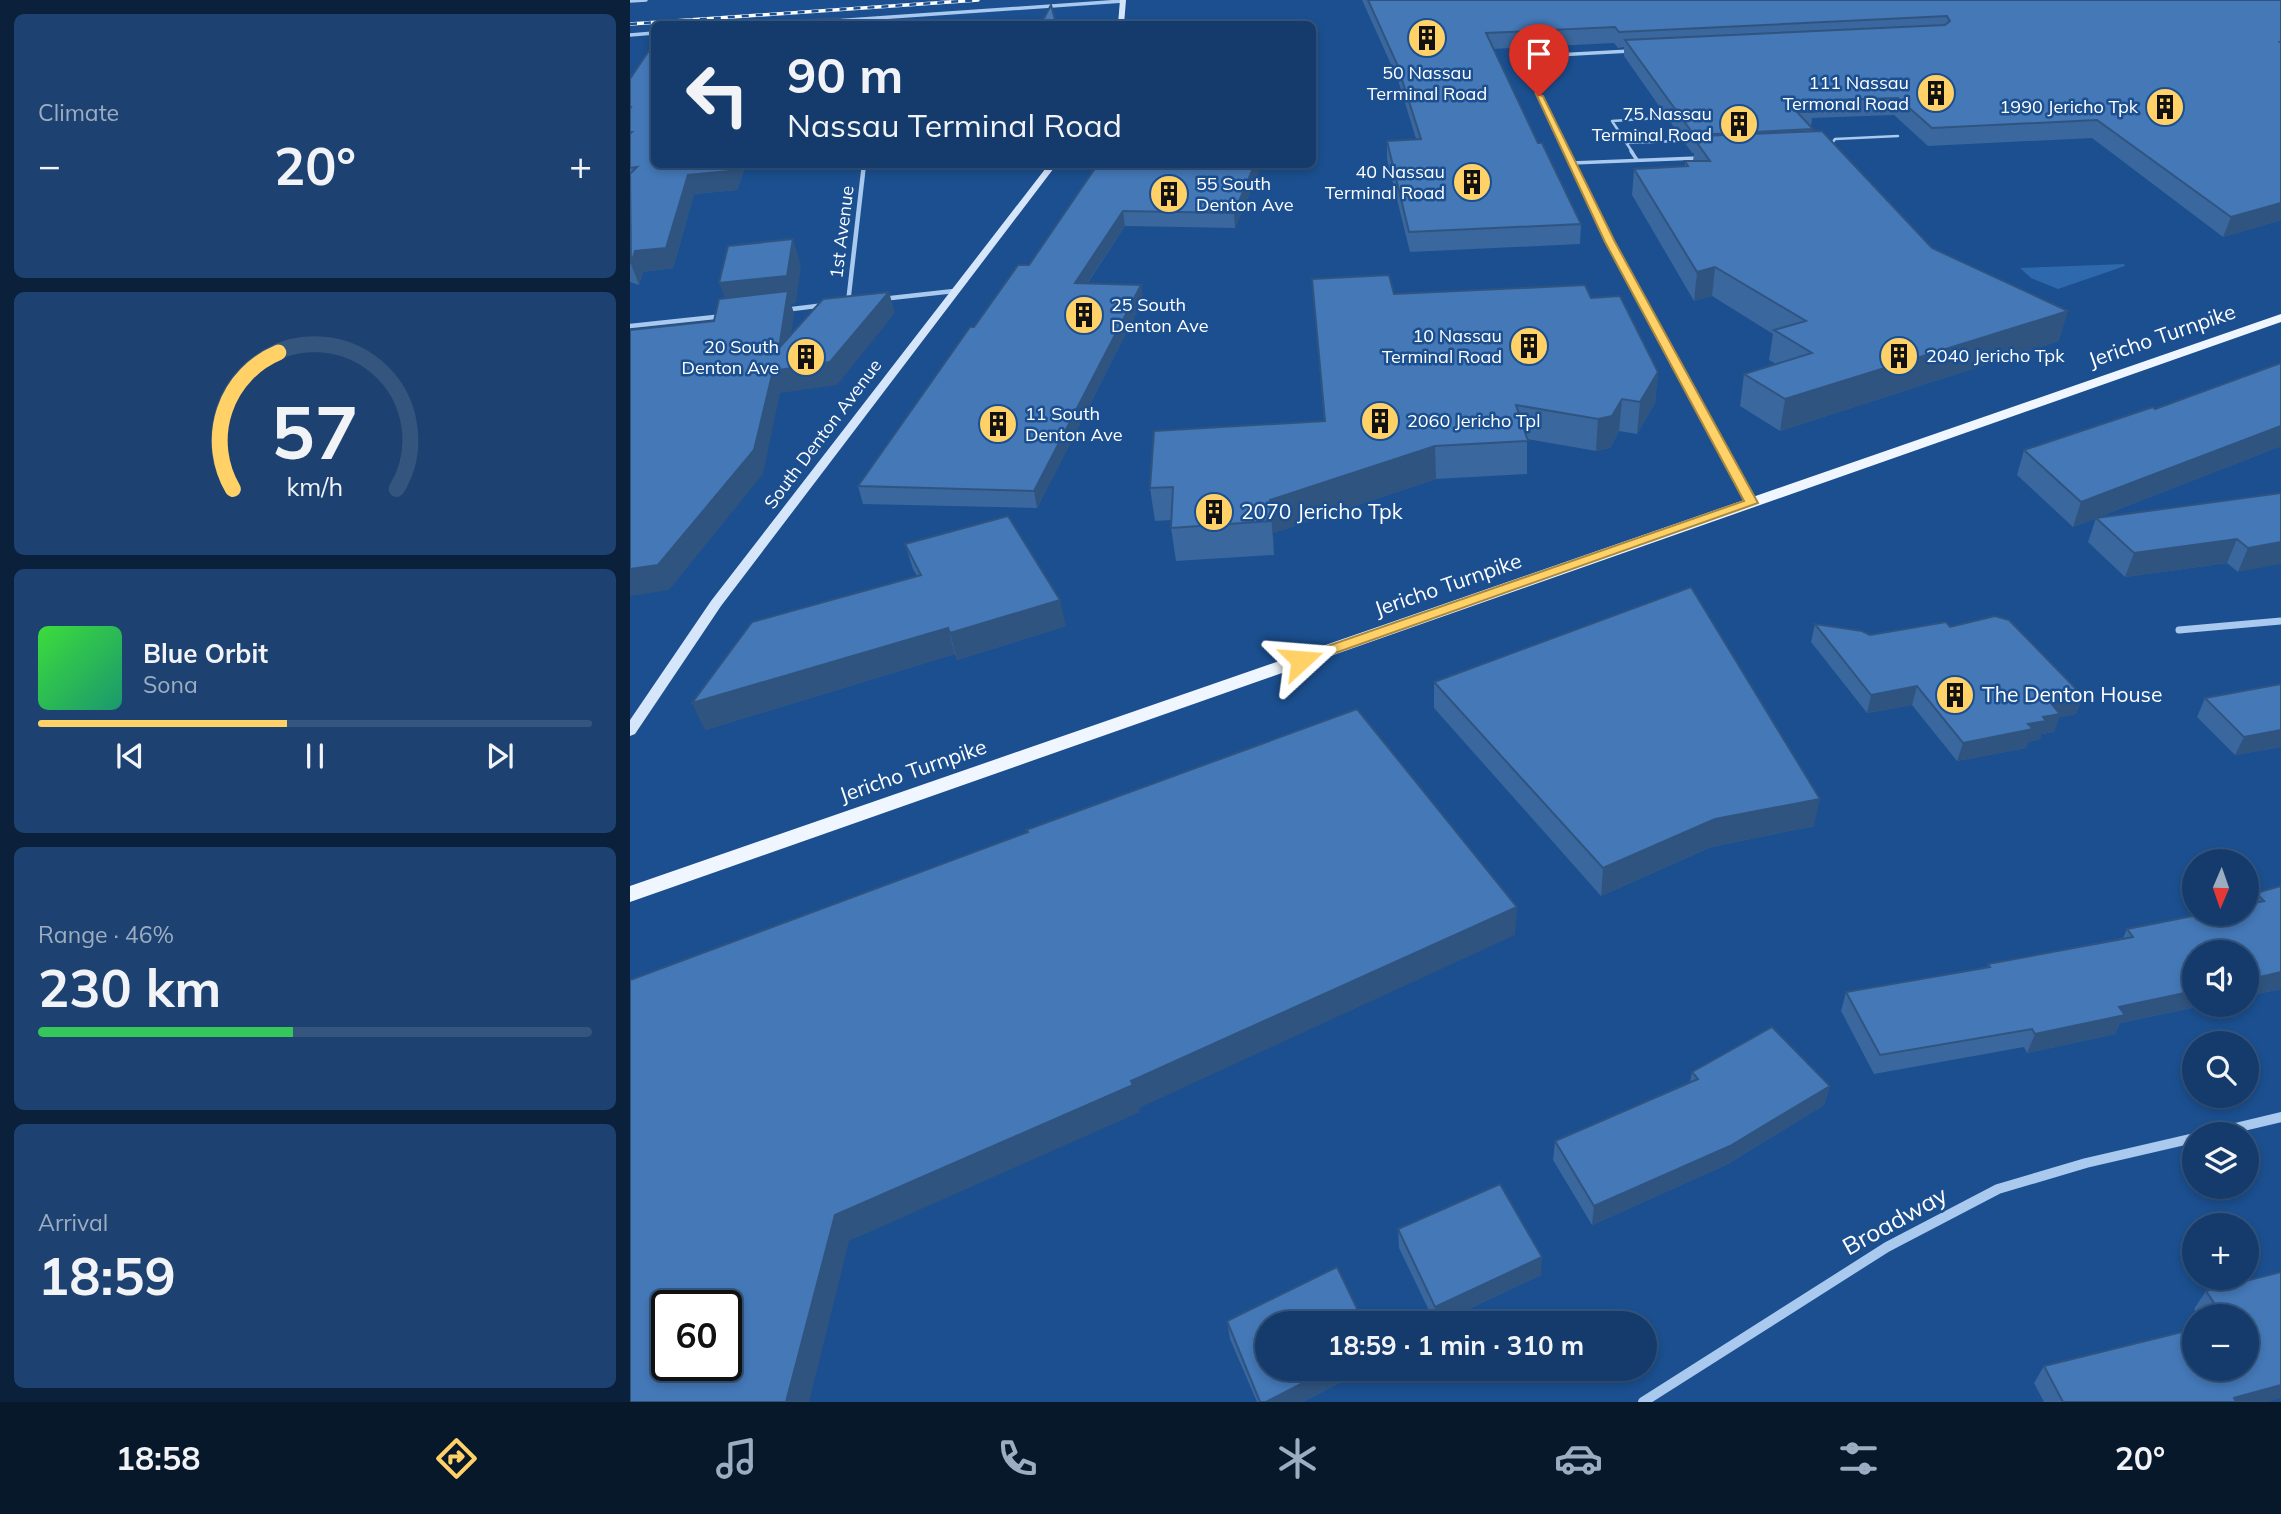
<!DOCTYPE html>
<html lang="en">
<head>
<meta charset="utf-8">
<style>
  :root { --surface:#143b6b; --page:#1d4271; --text:#f1f3f6; --muted:#9dadc1; --line:#33557e; --accent:#ffd166 }
  body { margin:0; font-family:Mulish,sans-serif; background:var(--page); color:var(--text); height:100vh; display:flex; flex-direction:column; font-size:26px; white-space:nowrap }
  * { box-sizing:border-box; margin:0 }
  p { font-size:23px; color:var(--muted) }
  .icon { flex:none; width:38px; height:38px; fill:none; stroke:currentColor; stroke-width:2; stroke-linecap:round; stroke-linejoin:round }
  .map { position:relative; flex:1; overflow:hidden }
  .details { display:flex; flex-direction:column; gap:14px; padding:14px; background:#0b203b; width:630px }
  .details>* { flex:none }
  .hud { position:absolute; left:21px; top:21px; width:665px; height:147px; border-radius:10px; box-shadow:0 4px 10px #0003,0 0 0 2px var(--line); background:#143b6b; color:var(--text); overflow:hidden }
  .needle { width:46px; rotate:182deg }
  .controls { position:absolute; left:1552px; top:849px; display:grid; gap:14px }
  .controls a { display:grid; place-items:center; width:77px; height:77px; border-radius:50%; background:var(--surface); box-shadow:0 4px 10px #0003,0 0 0 2px var(--line); font-size:35px }
  .speed { position:absolute; left:21px; top:1290px; display:flex; gap:14px; font-size:35px; font-weight:700; text-align:center }
  .speed>* { display:grid; place-content:center; width:91px; height:91px; border-radius:50%; background:var(--surface); box-shadow:0 4px 10px #0003,0 0 0 2px var(--line); line-height:1 }
  .speed .limit { border:4px solid #111; border-radius:10px; background:#fff; color:#111 }
  .pin { position:absolute; display:grid; place-items:center; width:60px; height:60px; color:#fff; margin:-72px -30px; border-radius:50% 50% 50% 0; rotate:-45deg; box-shadow:0 0 7px #0007 }
  .pin .icon { rotate:45deg }
  .me { position:absolute; width:77px; margin:-38px; rotate:71deg; stroke-linejoin:round; filter:drop-shadow(0 0 5px #0008) }
  .turn { display:flex; align-items:center; gap:24px; height:147px; padding:0 21px; font-size:32px }
  .turn .icon { width:91px; height:91px; stroke-width:2.5 }
  .turn b { display:block; font-size:49px; line-height:60px }
  .big { font-size:52px; font-weight:700; line-height:1.1 }
  .details .widget { flex:1; display:flex; flex-direction:column; justify-content:center; gap:10px; min-width:0; padding:0 24px; border-radius:10px; background:var(--page) }
  .details .dial { align-items:center; gap:0 }
  .dial svg { height:182px; overflow:visible; fill:none; stroke:var(--line); stroke-width:7; stroke-linecap:round; text-anchor:middle }
  .dial text { fill:var(--text); stroke:none }
  .song { display:flex; align-items:center; gap:21px }
  .cover { width:84px; height:84px; border-radius:10px; background:linear-gradient(135deg,hsl(120 70% 55%),hsl(160 70% 35%)) }
  .played { height:7px; border-radius:4px; background:linear-gradient(90deg,var(--accent) 45%,var(--line) 45%) }
  .keys { display:flex; justify-content:space-around; direction:ltr }
  .heat { display:flex; justify-content:space-between; align-items:center; font-size:38px; direction:ltr }
  .charge { height:10px; border-radius:5px; background:linear-gradient(90deg,#34c759 46%,var(--line) 0) }
  .trip { position:absolute; left:625px; top:1311px; width:402px; height:70px; border-radius:35px; background:var(--surface); box-shadow:0 4px 10px #0003,0 0 0 2px var(--line); font-weight:700; line-height:70px; text-align:center }
  .menu { display:flex; height:112px; justify-content:space-around; align-items:center; background:#08182b; color:var(--muted) }
  .menu .icon { width:49px; height:49px }
  .menu .current { color:var(--accent) }
  .menu b { font-size:32px; color:var(--text) }
  main { display:flex; flex:1; min-height:0 }
  .map>svg:first-child { display:block }
  .green { fill:#2e69ad }
  .lines { fill:none; stroke-linecap:round; stroke-linejoin:round }
  .lane-far1 { stroke:#a9c9ee; stroke-width:2.5 }
  .lane { stroke:#a9c9ee; stroke-width:3.5 }
  .street-far4 { stroke:#a9c9ee; stroke-width:3.5 }
  .street-far3 { stroke:#a9c9ee; stroke-width:4.5 }
  .street-far2 { stroke:#a9c9ee; stroke-width:5 }
  .street-far1 { stroke:#a9c9ee; stroke-width:7 }
  .street { stroke:#a9c9ee; stroke-width:10 }
  .secondary { fill:#d6e6fa; fill-rule:evenodd }
  .primary { fill:#f0f6ff; fill-rule:evenodd }
  .rail-casing { stroke:#fff; stroke-width:3.5 }
  .rail { stroke:#1b4f8f; stroke-width:2.5; stroke-dasharray:7; stroke-linecap:butt }
  .wall { fill:#3a679d }
  .shaded-wall { fill:#305480 }
  .building { fill:#4478b7; stroke:#305480; stroke-width:2; fill-rule:evenodd }
  .route { fill:#ffd166; stroke:#a68842; stroke-width:2 }
  .labels { text-anchor:middle; stroke-width:5; stroke-linejoin:round; paint-order:stroke }
  .far-poi-label { font-size:18px; fill:#fff; stroke:#1b4f8f; text-anchor:end }
  .far-street-label { font-size:18px; fill:#fff; stroke:#1b4f8f }
  .street-label { font-size:21px; fill:#fff; stroke:#1b4f8f }
  .poi-label { font-size:21px; fill:#fff; stroke:#1b4f8f; text-anchor:start }
  .near-street-label { font-size:24px; fill:#fff; stroke:#1b4f8f }
</style>
</head>
<body>
<main>
<section class="details">
<div class="widget"><p>Climate</p>
<div class="heat"><a>−</a><b class="big">20°</b><a>+</a></div>
</div>
<div class="widget dial"><svg viewBox="0 0 100 80">
<path d="M14 69A42 42 0 1 1 86 69"/>
<path d="M14 69A42 42 0 0 1 34 9" stroke="#ffd166"/>
<text x="50" y="56" font-size="32" font-weight="700">57</text>
<text x="50" y="72" font-size="11">km/h</text>
</svg></div>
<div class="widget">
<div class="song"><i class="cover"></i><div><b>Blue Orbit</b><p>Sona</p></div></div>
<div class="played"></div>
<div class="keys"><svg class="icon" aria-label="previous" viewBox="0 0 24 24"><path d="M18 5L8 12l10 7zM5 5v14"/></svg><svg class="icon" aria-label="pause" viewBox="0 0 24 24"><path d="M8 5v14M16 5v14"/></svg><svg class="icon" aria-label="next" viewBox="0 0 24 24"><path d="M6 5l10 7-10 7zM19 5v14"/></svg></div>
</div>
<div class="widget"><p>Range · 46%</p><b class="big">230 km</b><div class="charge"></div></div>
<div class="widget"><p>Arrival</p><b class="big">18:59</b></div>
</section>
<div class="map">
<svg width="1651" height="1402" viewBox="0 0 1651 1402">
  <rect width="100%" height="100%" fill="#1b4f8f"/>
  <polygon class="green" points="1494,264 1495,266 1428,289 1401,278 1390,268"/>
  <g class="lines">
    <g class="lane-far1">
      <polyline points="996,143 1047,141"/>
      <polyline points="1199,148 1205,139 1268,136"/>
      <polyline points="1003,153 982,121 1029,118"/>
    </g>
    <g class="lane">
      <polyline points="1001,151 1007,160"/>
      <polyline points="942,163 1068,158"/>
    </g>
    <g class="street-far4">
      <polyline points="0,1 16,0"/>
      <polyline points="203,21 493,1"/>
      <polyline points="0,35 24,33"/>
      <polyline points="937,153 890,57 1000,51"/>
    </g>
    <g class="street-far3">
      <polyline points="936,151 980,241 1040,352"/>
      <polyline points="252,299 324,291"/>
      <polyline points="218,303 234,164"/>
      <polyline points="154,310 195,305"/>
      <polyline points="0,326 94,316"/>
    </g>
    <polyline class="street-far2" points="1039,351 1121,503"/>
    <polyline class="street-far1" points="1549,630 1651,621"/>
    <g class="street">
      <polyline points="1580,1134 1651,1117"/>
      <polyline points="1013,1402 1257,1247 1368,1189 1456,1163 1564,1138"/>
    </g>
    <g class="secondary">
      <polygon points="490,0 496,0 494,24 488,24"/>
      <polygon points="419,164 427,164 91,606 5,734 0,736 0,720 81,601"/>
    </g>
    <polygon class="primary" points="1651,314 1651,322 0,902 0,886"/>
    <defs>
      <polyline id="rail" points="0,24 348,0"/>
    </defs>
    <use href="#rail" class="rail-casing"/>
    <use href="#rail" class="rail"/>
  </g>
  <g class="wall">
    <polygon points="732,0 1651,0 1651,220 1593,237 1462,138 1298,146 1264,115 1182,118 1181,127 1183,129 1182,131 1302,248 1429,341 1150,431 1110,406 1114,374 1146,364 1139,360 1143,334 1082,296 1064,301 1002,195 1004,169 1055,166 1055,161 1063,161 1064,153 1062,153 994,56 994,47 988,48 984,43 863,49 908,143 951,224 950,244 780,252 757,159 757,141 786,139 768,80"/>
    <polygon points="0,79 24,164 116,164 107,190 64,194 43,268 13,272 9,285 0,282"/>
    <polygon points="468,164 632,164 605,228 495,226 457,284 511,285 513,300 407,508 233,504 228,486 344,327 399,265"/>
    <polygon points="682,279 764,294 961,298 1028,372 1025,403 1007,434 989,431 980,448 966,451 897,439 897,474 806,479 643,533 644,555 546,561 541,528 541,520 525,521 520,488 694,421"/>
    <polygon points="1651,363 1651,446 1443,527 1387,475 1394,450 1525,409"/>
    <polygon points="1651,493 1608,572 1597,563 1495,577 1458,542 1466,518"/>
    <polygon points="275,544 436,626 327,660 325,654 75,730 287,576 283,569"/>
    <polygon points="1185,624 1240,635 1320,627 1453,696 1446,714 1429,717 1424,732 1411,734 1410,739 1398,742 1396,748 1327,761 1282,705 1237,713 1181,642"/>
    <polygon points="804,682 1184,826 1081,847 971,896 804,708"/>
    <polygon points="1651,684 1651,747 1605,755 1567,717 1575,698"/>
    <polygon points="1651,886 1651,989 1490,1023 1485,1034 1397,1053 1394,1047 1244,1074 1211,1011 1216,992 1357,967 1358,964 1493,938 1497,929 1620,904 1626,893"/>
    <polygon points="1062,1072 1200,1086 1194,1105 1096,1165 962,1225 923,1160 925,1141 1060,1082"/>
    <polygon points="768,1229 911,1275 809,1323 805,1323 769,1248"/>
    <polygon points="1651,1272 1638,1402 1414,1402 1404,1383 1414,1366 1617,1316 1569,1316 1564,1309 1576,1291"/>
    <polygon points="597,1321 637,1368 738,1368 673,1402 627,1402 600,1339"/>
  </g>
  <g class="shaded-wall">
    <polygon points="103,164 116,164 107,190 64,194 43,268 13,272 9,285 1,264 5,251 58,175"/>
    <polygon points="625,164 632,164 605,228 604,213"/>
    <polygon points="1651,203 1651,220 1593,237 1601,217"/>
    <polygon points="493,211 495,226 447,298 445,283"/>
    <polygon points="163,239 171,266 166,303 161,304 164,313 157,369 259,292 265,313 207,385 150,393 133,474 39,590 0,596 0,569 99,310 89,283"/>
    <polygon points="1085,267 1082,296 1064,301 1067,272"/>
    <polygon points="511,285 513,300 407,508 404,491"/>
    <polygon points="1438,311 1429,341 1150,431 1155,399"/>
    <polygon points="1028,372 1025,403 1007,434 1010,402"/>
    <polygon points="992,399 989,431 980,448 966,451 968,419"/>
    <polygon points="1651,426 1651,446 1443,527 1451,502"/>
    <polygon points="805,446 806,479 643,533 644,555 640,500"/>
    <polygon points="1607,539 1597,563 1495,577 1504,553"/>
    <polygon points="1651,542 1651,564 1608,572 1618,548"/>
    <polygon points="430,600 436,626 327,660 320,633"/>
    <polygon points="318,628 325,654 75,730 62,703"/>
    <polygon points="1287,686 1282,705 1237,713 1241,695"/>
    <polygon points="1453,696 1446,714 1429,717 1424,732 1411,734 1410,739 1398,742 1396,748 1327,761 1333,743 1398,724 1420,702"/>
    <polygon points="1651,730 1651,747 1605,755 1614,737"/>
    <polygon points="1190,799 1184,826 1081,847 971,896 973,868 1085,819"/>
    <polygon points="887,907 885,935 509,1108 510,1112 219,1241 179,1402 156,1402 205,1215"/>
    <polygon points="1651,972 1651,989 1617,996 1617,980"/>
    <polygon points="1564,991 1564,1004 1579,1004 1490,1023 1485,1034 1397,1053 1405,1034 1489,1007"/>
    <polygon points="1200,1086 1194,1105 1096,1165 962,1225 964,1206"/>
    <polygon points="912,1257 911,1275 809,1323 806,1323 805,1307"/>
    <polygon points="702,1368 738,1368 673,1402 636,1402"/>
    <polygon points="1651,1385 1651,1398 1638,1402 1601,1402 1604,1398"/>
  </g>
  <g class="building">
    <polygon points="738,0 1651,0 1651,42 1650,42 1651,43 1651,203 1601,217 1467,120 1302,128 1268,98 1173,101 1183,112 1167,112 1183,129 1064,135 995,40 1315,25 1320,21 1317,16 989,32 985,27 856,33 908,143 912,143 951,224 779,232 757,141 791,139 767,64"/>
    <polygon points="421,5 426,24 411,24"/>
    <polygon points="210,18 209,24 95,24"/>
    <polygon points="24,43 24,164 103,164 100,171 58,175 36,248 5,251 1,264 0,174 7,167 0,168 0,134 2,132 0,132 0,109 1,107 0,107 0,79"/>
    <polygon points="1192,131 1302,248 1438,311 1155,399 1114,374 1182,353 1144,330 1176,321 1085,267 1067,272 1004,169 1058,166 1055,161 1080,161 1065,140 1074,140 1071,136"/>
    <polygon points="468,164 625,164 604,213 493,211 445,283 511,285 404,491 228,486 340,327 344,327 388,265 399,265"/>
    <polygon points="163,239 157,276 89,283 98,246"/>
    <polygon points="759,275 764,294 955,285 961,298 990,296 1028,372 1010,402 992,399 982,416 968,419 886,405 898,441 805,446 640,500 641,521 541,528 543,487 520,488 524,431 695,421 682,279"/>
    <polygon points="158,291 149,348 193,299 259,292 200,362 143,371 124,450 28,565 0,569 0,330 84,321 89,299"/>
    <polygon points="1651,363 1651,426 1451,502 1394,450 1523,407 1525,409"/>
    <polygon points="1651,493 1651,542 1618,548 1607,539 1504,553 1466,518"/>
    <polygon points="378,516 430,600 320,633 318,628 62,703 122,622 291,575 275,544"/>
    <polygon points="1061,587 1190,799 1085,819 973,868 804,682"/>
    <polygon points="1365,616 1379,620 1453,696 1420,702 1430,714 1413,717 1416,721 1398,724 1403,729 1333,743 1287,686 1241,695 1185,624 1232,631 1240,635 1316,622 1320,627"/>
    <polygon points="1651,684 1651,730 1614,737 1575,698"/>
    <path d="M727 709 887 907 501 1081 503 1085 205 1215 156 1402H0V980L398 832 396 830ZM37 1306H96V1365H37Z"/>
    <polygon points="1651,886 1651,972 1617,980 1617,952 1564,952 1564,991 1489,1007 1495,1015 1405,1034 1402,1029 1250,1055 1216,992 1360,967 1358,964 1503,937 1497,929 1573,914 1617,914 1617,904 1634,901 1626,893"/>
    <polygon points="1142,1027 1200,1086 1100,1146 964,1206 925,1141 1068,1079 1062,1072"/>
    <polygon points="870,1184 912,1257 805,1307 768,1229"/>
    <polygon points="707,1267 734,1323 637,1323 637,1368 702,1368 636,1402 630,1402 597,1321"/>
    <polygon points="1651,1272 1651,1385 1604,1398 1606,1402 1433,1402 1414,1366 1564,1329 1564,1368 1617,1368 1617,1316 1593,1316 1576,1291"/>
  </g>
  <polygon class="route" points="906,94 913,96 985,242 1128,503 677,663 666,663 663,660 666,657 1114,501 975,242"/>
  <defs>
    <symbol id="building-disc" viewBox="-11 -11 22 22"><circle r="9.5" fill="#ffd166" stroke="#1b4f8f"/><path d="M-4-6H4V6H1V3H-1V6H-4ZM-2.5-4.3h1.7v1.8h-1.7ZM.8-4.3h1.7v1.8H.8ZM-2.5-1h1.7V.8h-1.7ZM.8-1h1.7V.8H.8Z" fill="#111"/></symbol>
  </defs>
  <g fill-rule="evenodd">
    <use href="#building-disc" x="775" y="16" width="44" height="44"/>
    <use href="#building-disc" x="1284" y="71" width="44" height="44"/>
    <use href="#building-disc" x="1513" y="85" width="44" height="44"/>
    <use href="#building-disc" x="1087" y="102" width="44" height="44"/>
    <use href="#building-disc" x="820" y="160" width="44" height="44"/>
    <use href="#building-disc" x="517" y="172" width="44" height="44"/>
    <use href="#building-disc" x="432" y="293" width="44" height="44"/>
    <use href="#building-disc" x="877" y="324" width="44" height="44"/>
    <use href="#building-disc" x="1247" y="334" width="44" height="44"/>
    <use href="#building-disc" x="154" y="335" width="44" height="44"/>
    <use href="#building-disc" x="728" y="399" width="44" height="44"/>
    <use href="#building-disc" x="346" y="402" width="44" height="44"/>
    <use href="#building-disc" x="562" y="490" width="44" height="44"/>
    <use href="#building-disc" x="1303" y="673" width="44" height="44"/>
  </g>
  <g class="labels">
    <g class="far-poi-label">
      <text x="797" y="79" text-anchor="middle">50 Nassau<tspan x="797" dy="21">Terminal Road</tspan></text>
      <text x="1279" y="89">111 Nassau<tspan x="1279" dy="21">Termonal Road</tspan></text>
      <text x="1508" y="113">1990 Jericho Tpk</text>
      <text x="1082" y="120">75 Nassau<tspan x="1082" dy="21">Terminal Road</tspan></text>
      <text x="815" y="178">40 Nassau<tspan x="815" dy="21">Terminal Road</tspan></text>
      <text x="566" y="190" text-anchor="start">55 South<tspan x="566" dy="21">Denton Ave</tspan></text>
      <text x="481" y="311" text-anchor="start">25 South<tspan x="481" dy="21">Denton Ave</tspan></text>
      <text x="872" y="342">10 Nassau<tspan x="872" dy="21">Terminal Road</tspan></text>
      <text x="149" y="353">20 South<tspan x="149" dy="21">Denton Ave</tspan></text>
      <text x="1296" y="362" text-anchor="start">2040 Jericho Tpk</text>
      <text x="395" y="420" text-anchor="start">11 South<tspan x="395" dy="21">Denton Ave</tspan></text>
      <text x="777" y="427" text-anchor="start">2060 Jericho Tpl</text>
    </g>
    <g class="far-street-label">
      <text transform="translate(212 232) rotate(-83)" y="6">1st Avenue</text>
      <text transform="translate(193 434) rotate(-53)" y="6">South Denton Avenue</text>
    </g>
    <g class="street-label">
      <text transform="translate(1532 336) rotate(-19)" y="7">Jericho Turnpike</text>
      <text transform="translate(818 585) rotate(-19)" y="7">Jericho Turnpike</text>
      <text transform="translate(283 771) rotate(-19)" y="7">Jericho Turnpike</text>
    </g>
    <g class="poi-label">
      <text x="611" y="519">2070 Jericho Tpk</text>
      <text x="1352" y="702">The Denton House</text>
    </g>
    <g class="near-street-label">
      <text transform="translate(1265 1221) rotate(-29)" y="8">Broadway</text>
    </g>
  </g>
</svg>
<div class="controls">
<a><svg class="needle" viewBox="-14 -14 28 28"><path d="M0-13l5 13h-10z" fill="#e53935"/><path d="M0 13l5-13h-10z" fill="#9dadc1"/></svg></a>
<a><svg class="icon" aria-label="sound" viewBox="0 0 24 24"><path d="M4 9h4l5-4v14l-5-4H4zM17 9q2 3 0 6"/></svg></a>
<a><svg class="icon" aria-label="search" viewBox="0 0 24 24"><circle cx="10" cy="10" r="6"/><path d="M15 15l6 6"/></svg></a>
<a><svg class="icon" aria-label="layers" viewBox="0 0 24 24"><path d="M12 4l9 5-9 5-9-5zM3 14l9 5 9-5"/></svg></a>
<a>+</a>
<a>−</a>
</div>
<div class="speed"><div class="limit">60</div></div>
<div class="pin" style="left:909px;top:96px;background:#d93025"><svg class="icon" aria-label="arrive" viewBox="0 0 24 24"><path d="M6 21V4h12l-3 4 3 4H6"/></svg></div>
<svg class="me" style="left:671px;top:660px" viewBox="-20 -20 40 40"><path d="M0-17L14 15 0 8-14 15z" fill="#ffd166" stroke="#fff" stroke-width="4"/></svg>
<div class="trip">18:59 · 1 min · 310 m</div>
<div class="hud">
<div class="turn"><svg class="icon" aria-label="left" viewBox="0 0 24 24"><path d="M17 20v-9H6M10 6l-5 5 5 5"/></svg><div><b>90 m</b>Nassau Terminal Road</div></div>
</div>
</div>
</main>
<nav class="menu">
<b>18:58</b>
<svg class="icon current" aria-label="directions" viewBox="0 0 24 24"><path d="M12 3l9 9-9 9-9-9zM9 14v-3h6M13 9l2 2-2 2"/></svg>
<svg class="icon" aria-label="music" viewBox="0 0 24 24"><path d="M9 18V5l10-2v13"/><circle cx="6" cy="18" r="3"/><circle cx="16" cy="16" r="3"/></svg>
<svg class="icon" aria-label="phone" viewBox="0 0 24 24"><path d="M5 4h4l2 5-3 2q2 4 5 5l2-3 5 2v4C11 20 4 13 5 4z"/></svg>
<svg class="icon" aria-label="climate" viewBox="0 0 24 24"><path d="M12 3v18M4 7l16 10M4 17L20 7"/></svg>
<svg class="icon" aria-label="car" viewBox="0 0 24 24"><path d="M5 17H2v-5l4-1 3-4h7l3 4 3 1v5h-3M9 17h6M6 11h13"/><circle cx="7" cy="17" r="2"/><circle cx="17" cy="17" r="2"/></svg>
<svg class="icon" aria-label="filters" viewBox="0 0 24 24"><path d="M4 7h16M4 17h16"/><circle cx="9" cy="7" r="2"/><circle cx="15" cy="17" r="2"/></svg>
<b>20°</b>
</nav>
</body>
</html>
